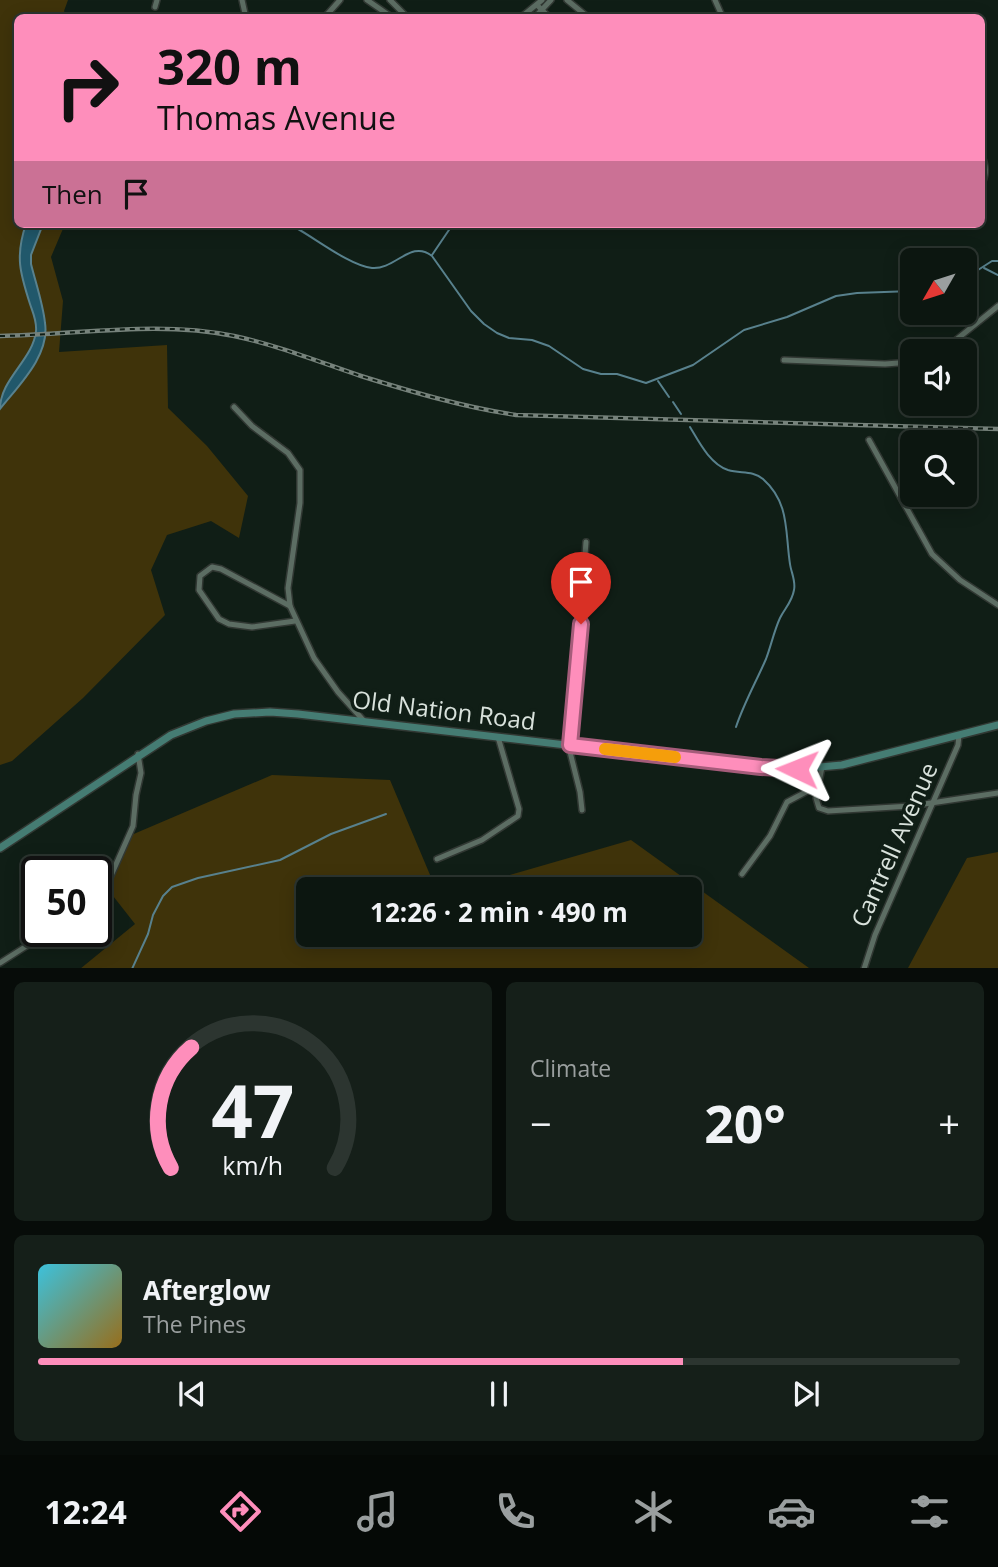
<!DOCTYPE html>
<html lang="en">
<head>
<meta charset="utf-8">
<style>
  :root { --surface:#0c1610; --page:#151f19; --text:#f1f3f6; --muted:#9a9f9f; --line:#2c3530; --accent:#fe8ebb }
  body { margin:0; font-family:"Open Sans",sans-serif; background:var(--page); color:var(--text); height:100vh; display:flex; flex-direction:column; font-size:26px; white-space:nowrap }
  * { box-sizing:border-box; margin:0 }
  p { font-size:23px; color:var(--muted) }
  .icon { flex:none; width:38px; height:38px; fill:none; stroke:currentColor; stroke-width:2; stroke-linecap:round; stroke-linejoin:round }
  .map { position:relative; height:968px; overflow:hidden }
  .drawer { display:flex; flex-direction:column; gap:14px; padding:14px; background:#070c09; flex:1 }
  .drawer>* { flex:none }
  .hud { position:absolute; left:14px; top:14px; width:971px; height:214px; border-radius:10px; box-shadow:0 4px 18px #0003,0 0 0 2px var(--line); background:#fe8ebb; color:#111; overflow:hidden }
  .needle { width:46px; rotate:231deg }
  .controls { position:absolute; left:900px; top:248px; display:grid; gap:14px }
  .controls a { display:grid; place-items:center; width:77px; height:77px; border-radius:10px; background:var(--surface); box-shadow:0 4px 18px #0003,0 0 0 2px var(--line); font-size:35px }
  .speed { position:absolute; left:21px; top:856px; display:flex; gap:14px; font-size:35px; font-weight:700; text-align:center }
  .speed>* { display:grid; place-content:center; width:91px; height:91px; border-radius:50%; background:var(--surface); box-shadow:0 4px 18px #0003,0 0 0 2px var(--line); line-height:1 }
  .speed .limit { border:4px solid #111; border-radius:10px; background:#fff; color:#111 }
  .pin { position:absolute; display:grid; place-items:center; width:60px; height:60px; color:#fff; margin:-72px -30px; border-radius:50% 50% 50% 0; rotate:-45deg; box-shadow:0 0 7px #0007 }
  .pin .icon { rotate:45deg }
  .me { position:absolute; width:77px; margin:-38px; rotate:272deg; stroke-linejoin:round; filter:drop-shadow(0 0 5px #0008) }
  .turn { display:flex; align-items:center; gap:24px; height:147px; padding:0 28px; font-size:32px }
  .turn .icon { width:91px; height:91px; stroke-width:2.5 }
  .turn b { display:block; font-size:49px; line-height:60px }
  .then { display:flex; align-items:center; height:66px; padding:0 28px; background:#0003; gap:14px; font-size:26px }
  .big { font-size:52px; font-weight:700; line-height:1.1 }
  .drawer .card { flex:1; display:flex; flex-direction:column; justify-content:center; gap:10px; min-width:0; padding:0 24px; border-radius:10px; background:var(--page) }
  .drawer .dial { align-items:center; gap:0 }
  .dial svg { height:182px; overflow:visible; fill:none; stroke:var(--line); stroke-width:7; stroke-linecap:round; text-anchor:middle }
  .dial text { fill:var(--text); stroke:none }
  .song { display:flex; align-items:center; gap:21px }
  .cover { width:84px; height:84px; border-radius:10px; background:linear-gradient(135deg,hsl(190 70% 55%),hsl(40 70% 35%)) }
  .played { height:7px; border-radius:4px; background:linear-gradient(90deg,var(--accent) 70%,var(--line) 70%) }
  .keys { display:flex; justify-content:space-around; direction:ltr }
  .heat { display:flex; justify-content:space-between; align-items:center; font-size:38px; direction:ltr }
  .drawer .tiles { flex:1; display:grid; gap:14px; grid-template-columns:1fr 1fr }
  .card:last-child { grid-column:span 2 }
  .trip { position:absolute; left:296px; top:877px; width:406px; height:70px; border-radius:10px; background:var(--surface); box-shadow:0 4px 18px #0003,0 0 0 2px var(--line); font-weight:700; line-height:70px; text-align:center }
  .dock { display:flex; height:112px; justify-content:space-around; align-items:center; background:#050906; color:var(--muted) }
  .dock .icon { width:49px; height:49px }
  .dock .current { color:var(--accent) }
  .dock b { font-size:32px; color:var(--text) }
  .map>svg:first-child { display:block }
  .green { fill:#3f330a }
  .water { fill:#21586b; stroke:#58818d; stroke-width:2 }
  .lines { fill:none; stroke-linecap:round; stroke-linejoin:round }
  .stream { stroke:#58818d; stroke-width:2 }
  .street-casing { stroke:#313833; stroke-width:8 }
  .secondary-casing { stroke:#313833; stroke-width:10 }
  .street { stroke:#5c6d63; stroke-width:5 }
  .secondary { stroke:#457c73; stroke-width:7 }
  .rail-casing { stroke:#76827b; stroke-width:4.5 }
  .rail { stroke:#101e16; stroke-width:2; stroke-dasharray:5; stroke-linecap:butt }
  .route-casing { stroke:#a55c7a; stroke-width:18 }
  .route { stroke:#fe8ebb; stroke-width:12 }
  .slow { stroke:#f59e0b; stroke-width:12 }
  .labels { text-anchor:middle; stroke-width:7; stroke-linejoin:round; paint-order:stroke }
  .street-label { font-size:24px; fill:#d9e2dc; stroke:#101e16 }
</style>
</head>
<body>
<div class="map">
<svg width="998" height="969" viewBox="0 0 998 969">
  <rect width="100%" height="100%" fill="#101e16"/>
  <g class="green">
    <polygon points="0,0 68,0 64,11 67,17 18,18 18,224 65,224 51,257 63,301 59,352 167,345 168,408 207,446 248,496 239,538 211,521 167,535 151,570 165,615 83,698 12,761 0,765"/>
    <polygon points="272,775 390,780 436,889 308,889 308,934 690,934 690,889 461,889 631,840 809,968 80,969 135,924 106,887 129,836"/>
    <polygon points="998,852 998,968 908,968 967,858"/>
  </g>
  <path class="water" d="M26 224H43L31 255V264C36 284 43 304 45 323 50 356 18 386 0 409 0 379 33 360 36 331 37 321 33 313 30 304 20 273 15 256 26 224Z"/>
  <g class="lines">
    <g class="stream">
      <path d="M289 224C310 234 349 266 372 268 395 270 411 239 432 256L471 311 484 324 497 333 509 338 532 340 549 346 583 369 601 374H617L646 383 693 365 744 330 787 317 836 296 857 293 912 291"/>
      <polyline points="432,255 453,224"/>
      <polyline points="984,268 998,275"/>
      <polyline points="964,279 992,261 998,261"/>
      <polyline points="658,381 669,397"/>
      <polyline points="673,402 681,414"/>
      <path d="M690 427C699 442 710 464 728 470 741 474 752 470 763 479 790 503 785 532 790 564 791 572 796 581 794 590 792 602 785 608 780 618 774 631 771 646 766 659 756 682 744 703 736 727"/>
      <polyline points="132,969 148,934 153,915 163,896 172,887 198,878 280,860 331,834 386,814"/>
    </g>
    <defs>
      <g id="street">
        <polyline points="242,0 246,18"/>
        <polyline points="367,0 393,18"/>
        <polyline points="390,0 408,18"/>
        <polyline points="567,0 589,18"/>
        <polyline points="715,0 723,18"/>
        <polyline points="537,5 550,18"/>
        <polyline points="155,7 157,0"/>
        <polyline points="324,18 340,0"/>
        <polyline points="520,18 542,0"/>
        <polyline points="534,18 551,0"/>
        <path d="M982 156C986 166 987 174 982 183"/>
        <polyline points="941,352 998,306"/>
        <polyline points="784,360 885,364 912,362"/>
        <polyline points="234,407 252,426 288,453 300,470 300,503 288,588 290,606 314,658 338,692 364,721"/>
        <polyline points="869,440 932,554 960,580 998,605"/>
        <polyline points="290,606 221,569 212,567 200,576 199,590 219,619 229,624 252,627 295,621"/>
        <polyline points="822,767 816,798 819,808 828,811 911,806 998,793"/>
        <polyline points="582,810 580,792 570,752 586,542"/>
        <polyline points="437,859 482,840 518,816 519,809 498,737"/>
        <polyline points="742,874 770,836 787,802 819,785"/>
        <polyline points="96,896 106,887 133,826 136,795 141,773 138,754"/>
        <polyline points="0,963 50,931"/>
        <polyline points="864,969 875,935 958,745 959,735"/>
      </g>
      <polyline id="secondary" points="0,848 171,735 206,721 234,714 270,712 298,714 695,760 797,769 842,765 998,725"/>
    </defs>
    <use href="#street" class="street-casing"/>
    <use href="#secondary" class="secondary-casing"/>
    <use href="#street" class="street"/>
    <use href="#secondary" class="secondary"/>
    <defs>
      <path id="rail" d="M0 336C78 335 157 320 234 336 277 345 319 362 361 376 412 392 463 407 516 415L998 429"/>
    </defs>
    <use href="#rail" class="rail-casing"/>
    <use href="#rail" class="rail"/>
  </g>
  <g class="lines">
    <defs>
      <polyline id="route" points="581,624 570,745 761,767 797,769"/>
    </defs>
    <use href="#route" class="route-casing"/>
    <use href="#route" class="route"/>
    <polyline class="slow" points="605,749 675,757"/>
  </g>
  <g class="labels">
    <g class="street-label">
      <text transform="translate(444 711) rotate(7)" y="8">Old Nation Road</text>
      <text transform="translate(895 845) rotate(-66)" y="8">Cantrell Avenue</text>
    </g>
  </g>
</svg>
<div class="controls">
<a><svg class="needle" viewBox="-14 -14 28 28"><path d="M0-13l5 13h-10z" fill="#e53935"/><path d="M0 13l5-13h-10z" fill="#9a9f9f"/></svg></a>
<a><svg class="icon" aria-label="sound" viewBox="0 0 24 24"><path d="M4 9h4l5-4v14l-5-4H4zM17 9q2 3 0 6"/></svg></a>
<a><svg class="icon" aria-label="search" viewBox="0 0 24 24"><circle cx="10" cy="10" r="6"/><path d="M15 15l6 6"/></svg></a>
</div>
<div class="speed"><div class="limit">50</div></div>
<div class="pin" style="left:581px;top:624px;background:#d93025"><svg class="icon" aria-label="arrive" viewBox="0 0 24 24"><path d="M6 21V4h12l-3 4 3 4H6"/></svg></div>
<svg class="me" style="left:797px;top:769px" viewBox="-20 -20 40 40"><path d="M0-17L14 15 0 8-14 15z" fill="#fe8ebb" stroke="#fff" stroke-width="4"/></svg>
<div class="trip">12:26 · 2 min · 490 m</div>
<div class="hud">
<div class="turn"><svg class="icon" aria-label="right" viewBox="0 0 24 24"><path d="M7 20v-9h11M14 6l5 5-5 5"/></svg><div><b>320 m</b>Thomas Avenue</div></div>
<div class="then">Then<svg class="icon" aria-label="arrive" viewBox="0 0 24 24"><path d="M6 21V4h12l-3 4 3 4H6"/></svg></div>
</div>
</div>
<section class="drawer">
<div class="tiles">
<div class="card dial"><svg viewBox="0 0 100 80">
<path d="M14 69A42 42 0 1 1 86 69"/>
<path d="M14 69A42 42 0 0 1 23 16" stroke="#fe8ebb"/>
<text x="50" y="56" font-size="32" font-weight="700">47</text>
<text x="50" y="72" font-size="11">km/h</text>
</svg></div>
<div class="card"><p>Climate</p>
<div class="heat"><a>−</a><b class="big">20°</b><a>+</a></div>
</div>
<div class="card">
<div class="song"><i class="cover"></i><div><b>Afterglow</b><p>The Pines</p></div></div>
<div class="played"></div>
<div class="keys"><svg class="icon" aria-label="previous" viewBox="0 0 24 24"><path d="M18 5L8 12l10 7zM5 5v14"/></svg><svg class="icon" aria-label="pause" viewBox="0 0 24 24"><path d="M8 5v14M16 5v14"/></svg><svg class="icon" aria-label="next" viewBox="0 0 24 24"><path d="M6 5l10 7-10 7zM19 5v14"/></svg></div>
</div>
</div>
</section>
<nav class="dock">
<b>12:24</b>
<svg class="icon current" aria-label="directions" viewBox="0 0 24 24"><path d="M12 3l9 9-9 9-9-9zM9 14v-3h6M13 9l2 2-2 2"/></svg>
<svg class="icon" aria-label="music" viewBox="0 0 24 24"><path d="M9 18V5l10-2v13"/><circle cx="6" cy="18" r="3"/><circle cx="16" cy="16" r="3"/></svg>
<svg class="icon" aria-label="phone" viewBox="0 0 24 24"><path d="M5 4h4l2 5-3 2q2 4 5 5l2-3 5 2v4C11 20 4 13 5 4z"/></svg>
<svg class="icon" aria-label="climate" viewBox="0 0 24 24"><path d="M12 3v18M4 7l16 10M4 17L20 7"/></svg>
<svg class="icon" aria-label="car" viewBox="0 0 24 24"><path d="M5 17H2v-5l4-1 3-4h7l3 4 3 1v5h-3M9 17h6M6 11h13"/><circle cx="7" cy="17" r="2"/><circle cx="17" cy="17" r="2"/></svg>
<svg class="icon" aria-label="filters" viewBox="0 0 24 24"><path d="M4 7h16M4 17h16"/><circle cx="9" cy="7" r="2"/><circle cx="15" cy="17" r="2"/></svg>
</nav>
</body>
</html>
